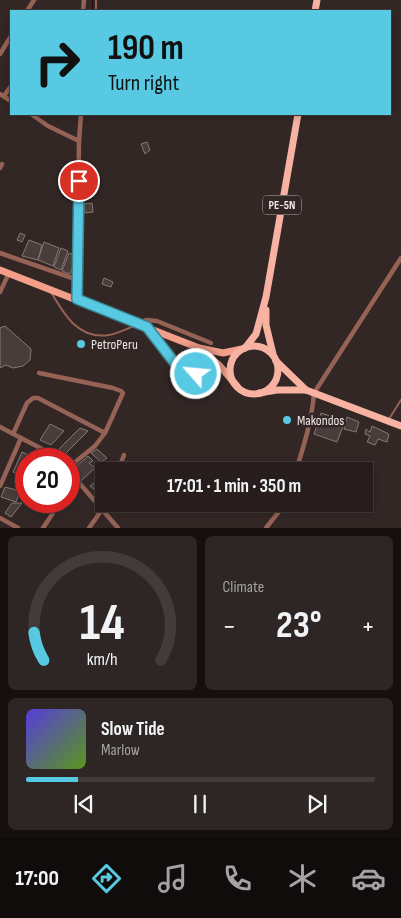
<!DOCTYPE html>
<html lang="en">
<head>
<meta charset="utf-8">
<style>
  :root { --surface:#261d1c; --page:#2e2625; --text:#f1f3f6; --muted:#a4a2a3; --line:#423b3b; --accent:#57c9e2 }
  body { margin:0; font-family:"Sofia Sans Condensed",sans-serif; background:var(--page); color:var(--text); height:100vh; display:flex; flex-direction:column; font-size:19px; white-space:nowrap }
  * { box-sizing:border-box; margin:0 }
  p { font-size:16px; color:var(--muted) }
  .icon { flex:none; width:28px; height:28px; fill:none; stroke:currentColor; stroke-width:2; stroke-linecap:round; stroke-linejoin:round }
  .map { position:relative; height:528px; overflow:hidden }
  .drawer { display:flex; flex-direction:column; gap:8px; padding:8px; background:#15100f; flex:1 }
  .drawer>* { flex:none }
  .top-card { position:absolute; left:10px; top:10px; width:381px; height:105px; border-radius:0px; box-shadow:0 2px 8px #0003,0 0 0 1px var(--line); background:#57c9e2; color:#111; overflow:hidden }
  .speed { position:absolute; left:15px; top:448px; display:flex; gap:10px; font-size:25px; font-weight:700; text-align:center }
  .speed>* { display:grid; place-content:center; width:65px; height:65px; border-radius:50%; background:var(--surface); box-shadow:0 2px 8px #0003,0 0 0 1px var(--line); line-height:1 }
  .speed .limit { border:8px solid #d22; background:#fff; color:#111 }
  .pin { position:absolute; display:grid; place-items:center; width:42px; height:42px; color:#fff; margin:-21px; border:2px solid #fff; border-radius:50%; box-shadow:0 1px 5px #0007 }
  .me { position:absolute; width:55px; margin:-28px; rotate:297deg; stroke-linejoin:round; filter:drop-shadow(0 0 4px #0008) }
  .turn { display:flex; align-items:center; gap:18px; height:105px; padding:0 15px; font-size:22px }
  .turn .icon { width:65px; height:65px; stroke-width:2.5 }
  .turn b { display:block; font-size:35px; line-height:42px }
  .big { font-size:38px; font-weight:700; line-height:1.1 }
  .drawer .widget { flex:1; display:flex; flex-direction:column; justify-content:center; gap:8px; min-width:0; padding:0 18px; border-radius:8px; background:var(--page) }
  .drawer .dial { align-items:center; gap:0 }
  .dial svg { height:130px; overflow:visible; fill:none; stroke:var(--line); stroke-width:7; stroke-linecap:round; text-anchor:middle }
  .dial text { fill:var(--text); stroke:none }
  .song { display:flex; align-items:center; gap:15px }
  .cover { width:60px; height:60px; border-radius:8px; background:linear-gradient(135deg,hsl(250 70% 55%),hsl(90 70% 35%)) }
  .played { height:5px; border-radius:2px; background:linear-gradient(90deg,var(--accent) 15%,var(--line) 15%) }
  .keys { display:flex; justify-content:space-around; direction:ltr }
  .heat { display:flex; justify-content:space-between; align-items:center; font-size:28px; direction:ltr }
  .drawer .tiles { flex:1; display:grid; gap:8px; grid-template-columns:1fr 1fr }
  .widget:last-child { grid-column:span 2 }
  .trip { position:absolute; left:95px; top:462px; width:278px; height:50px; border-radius:0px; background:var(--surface); box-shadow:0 2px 8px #0003,0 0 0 1px var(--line); font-weight:700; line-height:50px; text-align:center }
  .menu { display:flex; height:80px; justify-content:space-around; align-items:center; background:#0f0c0b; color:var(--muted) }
  .menu .icon { width:35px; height:35px }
  .menu .on { color:var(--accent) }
  .menu b { font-size:22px; color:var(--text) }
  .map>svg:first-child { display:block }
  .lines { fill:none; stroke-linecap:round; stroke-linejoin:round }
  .stream { stroke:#330400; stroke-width:1 }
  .building { fill:#483d3a; stroke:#857875 }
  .service { stroke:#956255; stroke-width:2 }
  .minor { stroke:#956255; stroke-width:4.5 }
  .primary { stroke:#f49f8a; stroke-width:7 }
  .trunk { stroke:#f7b2a2; stroke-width:7 }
  .route-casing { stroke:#398393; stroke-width:12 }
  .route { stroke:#57c9e2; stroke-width:9 }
  .poi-dot { fill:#57c9e2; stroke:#322725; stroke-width:2 }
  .labels { text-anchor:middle; stroke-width:5; stroke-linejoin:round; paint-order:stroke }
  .shield { fill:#322725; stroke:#b5adab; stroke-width:1 }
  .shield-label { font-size:12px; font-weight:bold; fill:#ede6e4 }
  .poi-label { font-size:14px; fill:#ede6e4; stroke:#322725; text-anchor:start }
</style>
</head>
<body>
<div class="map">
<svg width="401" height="528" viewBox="0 0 401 528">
  <rect width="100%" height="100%" fill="#322725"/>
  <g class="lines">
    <polyline class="stream" points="92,11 93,0"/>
  </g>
  <g class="building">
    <polygon points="147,142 150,150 145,154 141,144"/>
    <polygon points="92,203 93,212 85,213 84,204"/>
    <polygon points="20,233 25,235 22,242 17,240"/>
    <polygon points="29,240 42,245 38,260 22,256"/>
    <polygon points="44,242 59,248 53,266 38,260"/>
    <polygon points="61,248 68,251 61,270 54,267"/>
    <polygon points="69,253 77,256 70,274 62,271"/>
    <polygon points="104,278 113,282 111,287 102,284"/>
    <polygon points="5,326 31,349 30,360 23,366 13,368 6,365 0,368 0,328"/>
    <polygon points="321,413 345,421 337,442 314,434"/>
    <polygon points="347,417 359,422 356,432 344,429"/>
    <polygon points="50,424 64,431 51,445 40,440"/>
    <polygon points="372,426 389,434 387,442 378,439 375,445 367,442 370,436 365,434 366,429 370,432"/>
    <polygon points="80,428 88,431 64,455 59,449"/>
    <polygon points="97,449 107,458 101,462 91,453"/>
    <polygon points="22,452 33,457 32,459 26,459 26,471 24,476 13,472"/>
    <polygon points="88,456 93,461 89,463 95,468 81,481 73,469"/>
    <polygon points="104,475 104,491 100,495 90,486"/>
    <polygon points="5,487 20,491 16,502 1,497"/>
    <polygon points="12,503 22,503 11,517 5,513"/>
  </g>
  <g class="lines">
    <g class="service">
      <polyline points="96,11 96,0"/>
      <path d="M51 292C64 314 78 340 109 335 117 334 126 329 134 326"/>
      <polyline points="151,333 178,367 196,374 217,366"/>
      <polyline points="389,419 401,400"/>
    </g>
    <g class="minor">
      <polyline points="27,11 34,0"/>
      <polyline points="83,11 84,0"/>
      <polyline points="0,54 11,36"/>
      <polyline points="0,94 11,101"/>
      <polyline points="4,96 11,86"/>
      <polyline points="31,114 48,126 79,141"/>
      <polyline points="0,168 2,164"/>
      <polyline points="0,253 78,280"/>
      <polyline points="0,292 9,273"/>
      <polyline points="77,299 79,141 81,114"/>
      <polyline points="139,324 146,320 157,321 211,343"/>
      <polyline points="39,373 113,388 121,391 123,393 105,433 95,446 69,467"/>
      <polyline points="0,427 44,450 57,459"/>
      <polyline points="13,434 27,403 33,398 38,398 105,433"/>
      <polyline points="69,471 118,528"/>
      <polyline points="118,471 124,455"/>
      <path d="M296 471C304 445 312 420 314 393L401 258"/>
      <polyline points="0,486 21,438"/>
      <polyline points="69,489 75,480"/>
      <polyline points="0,518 18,528"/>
      <polyline points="43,528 61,501"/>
      <polyline points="89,528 106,504"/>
      <polyline points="266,528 285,504"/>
    </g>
    <g class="primary">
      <polyline points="0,270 199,348 223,353 242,349"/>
      <polyline points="201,350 219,365 237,386"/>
    </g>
    <g class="trunk">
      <polyline points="315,11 317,0"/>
      <polyline points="266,310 266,325 273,354"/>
      <circle cx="254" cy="370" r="24"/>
      <polyline points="245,348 256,334 266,297 298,114"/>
      <polyline points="276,361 306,390"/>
      <polyline points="259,393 277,390 306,390 401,426"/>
    </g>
  </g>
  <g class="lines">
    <defs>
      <polyline id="route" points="79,181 77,299 147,327 174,362 178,367 196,374"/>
    </defs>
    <use href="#route" class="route-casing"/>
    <use href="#route" class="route"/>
  </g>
  <g class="poi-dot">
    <circle cx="81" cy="344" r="5"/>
    <circle cx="287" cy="420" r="5"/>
  </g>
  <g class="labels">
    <rect class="shield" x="263" y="195.5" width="38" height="19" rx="4"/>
    <g class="shield-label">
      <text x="282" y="209">PE-5N</text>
    </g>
    <g class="poi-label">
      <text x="91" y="349">PetroPeru</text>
      <text x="297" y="425">Makondos</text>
    </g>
  </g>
</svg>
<div class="speed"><div class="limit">20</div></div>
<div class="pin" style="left:79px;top:181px;background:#d93025"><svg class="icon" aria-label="arrive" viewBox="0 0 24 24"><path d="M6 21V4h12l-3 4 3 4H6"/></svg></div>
<svg class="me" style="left:196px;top:374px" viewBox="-20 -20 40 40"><circle r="17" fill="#57c9e2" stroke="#fff" stroke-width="3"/><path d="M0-11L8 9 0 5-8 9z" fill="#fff"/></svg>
<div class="trip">17:01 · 1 min · 350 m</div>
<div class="top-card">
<div class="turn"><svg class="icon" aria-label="right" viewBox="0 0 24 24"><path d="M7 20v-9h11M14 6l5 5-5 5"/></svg><div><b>190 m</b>Turn right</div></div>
</div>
</div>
<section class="drawer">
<div class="tiles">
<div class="widget dial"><svg viewBox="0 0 100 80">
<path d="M14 69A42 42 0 1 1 86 69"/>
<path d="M14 69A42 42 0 0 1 8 52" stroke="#57c9e2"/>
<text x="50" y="56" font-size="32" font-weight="700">14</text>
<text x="50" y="72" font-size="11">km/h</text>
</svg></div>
<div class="widget"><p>Climate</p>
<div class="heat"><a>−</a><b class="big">23°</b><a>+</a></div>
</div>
<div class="widget">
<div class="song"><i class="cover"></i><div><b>Slow Tide</b><p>Marlow</p></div></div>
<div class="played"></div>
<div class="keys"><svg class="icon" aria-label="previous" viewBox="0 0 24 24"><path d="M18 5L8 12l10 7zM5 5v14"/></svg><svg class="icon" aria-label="pause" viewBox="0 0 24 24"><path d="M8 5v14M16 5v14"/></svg><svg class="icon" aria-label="next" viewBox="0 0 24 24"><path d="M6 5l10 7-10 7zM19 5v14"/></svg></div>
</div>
</div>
</section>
<nav class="menu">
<b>17:00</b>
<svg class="icon on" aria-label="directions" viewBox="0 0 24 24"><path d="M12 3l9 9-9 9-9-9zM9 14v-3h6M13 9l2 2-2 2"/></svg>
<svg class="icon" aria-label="music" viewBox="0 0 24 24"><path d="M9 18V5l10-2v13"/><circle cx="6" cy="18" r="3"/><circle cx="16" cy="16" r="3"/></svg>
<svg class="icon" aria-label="phone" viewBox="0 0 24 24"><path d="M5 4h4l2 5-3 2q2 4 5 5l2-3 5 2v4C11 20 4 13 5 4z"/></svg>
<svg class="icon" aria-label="climate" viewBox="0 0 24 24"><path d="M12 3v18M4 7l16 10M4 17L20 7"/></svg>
<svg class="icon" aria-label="car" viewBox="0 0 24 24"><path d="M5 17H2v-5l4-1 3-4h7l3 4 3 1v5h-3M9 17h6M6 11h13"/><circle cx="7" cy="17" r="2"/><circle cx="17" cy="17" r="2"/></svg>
</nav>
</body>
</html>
